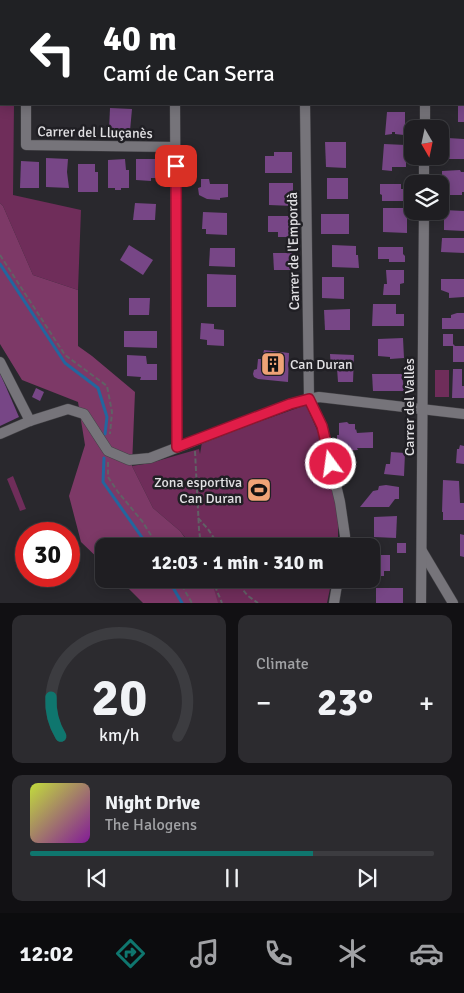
<!DOCTYPE html>
<html lang="en">
<head>
<meta charset="utf-8">
<style>
  :root { --surface:#1f1e22; --page:#2c2b2f; --text:#f1f3f6; --muted:#a1a2a5; --line:#3c3c40; --accent:#0f766e }
  body { margin:0; font-family:Signika,sans-serif; background:var(--page); color:var(--text); height:100vh; display:flex; flex-direction:column; font-size:19px; white-space:nowrap }
  * { box-sizing:border-box; margin:0 }
  p { font-size:16px; color:var(--muted) }
  .icon { flex:none; width:28px; height:28px; fill:none; stroke:currentColor; stroke-width:2; stroke-linecap:round; stroke-linejoin:round }
  .map { position:relative; height:603px; overflow:hidden }
  .details { display:flex; flex-direction:column; gap:12px; padding:12px; background:#111013; flex:1 }
  .details>* { flex:none }
  .hud { position:absolute; left:0px; top:0px; width:465px; height:105px; box-shadow:0 2px 12px #0003,0 0 0 1px var(--line); background:#202124; color:#fff; overflow:hidden }
  .needle { width:32px; rotate:171deg }
  .buttons { position:absolute; left:404px; top:120px; display:grid; gap:10px }
  .buttons a { display:grid; place-items:center; width:45px; height:45px; border-radius:10px; background:var(--surface); box-shadow:0 2px 12px #0003,0 0 0 1px var(--line); font-size:25px }
  .speed { position:absolute; left:15px; top:522px; display:flex; gap:10px; font-size:25px; font-weight:700; text-align:center }
  .speed>* { display:grid; place-content:center; width:65px; height:65px; border-radius:50%; background:var(--surface); box-shadow:0 2px 12px #0003,0 0 0 1px var(--line); line-height:1 }
  .speed .limit { border:8px solid #d22; background:#fff; color:#111 }
  .pin { position:absolute; display:grid; place-items:center; width:42px; height:42px; color:#fff; margin:-21px; border-radius:10px; box-shadow:0 2px 8px #0006 }
  .me { position:absolute; width:55px; margin:-28px; rotate:346deg; stroke-linejoin:round; filter:drop-shadow(0 0 4px #0008) }
  .turn { display:flex; align-items:center; gap:18px; height:105px; padding:0 20px; font-size:22px }
  .turn .icon { width:65px; height:65px; stroke-width:2.5 }
  .turn b { display:block; font-size:35px; line-height:42px }
  .big { font-size:38px; font-weight:800; line-height:1.1 }
  .details .widget { flex:1; display:flex; flex-direction:column; justify-content:center; gap:8px; min-width:0; padding:0 18px; border-radius:10px; background:var(--page) }
  .details .dial { align-items:center; gap:0 }
  .dial svg { height:130px; overflow:visible; fill:none; stroke:var(--line); stroke-width:7; stroke-linecap:round; text-anchor:middle }
  .dial text { fill:var(--text); stroke:none }
  .song { display:flex; align-items:center; gap:15px }
  .cover { width:60px; height:60px; border-radius:8px; background:linear-gradient(135deg,hsl(70 70% 55%),hsl(290 70% 35%)) }
  .played { height:5px; border-radius:2px; background:linear-gradient(90deg,var(--accent) 70%,var(--line) 70%) }
  .keys { display:flex; justify-content:space-around; direction:ltr }
  .heat { display:flex; justify-content:space-between; align-items:center; font-size:28px; direction:ltr }
  .details .tiles { flex:1; display:grid; gap:12px; grid-template-columns:1fr 1fr }
  .widget:last-child { grid-column:span 2 }
  .trip { position:absolute; left:95px; top:538px; width:285px; height:50px; border-radius:10px; background:var(--surface); box-shadow:0 2px 12px #0003,0 0 0 1px var(--line); font-weight:800; line-height:50px; text-align:center }
  .menu { display:flex; height:80px; justify-content:space-around; align-items:center; background:#0c0c0e; color:var(--muted) }
  .menu .icon { width:35px; height:35px }
  .menu .on { color:var(--accent) }
  .menu b { font-size:22px; color:var(--text) }
  .map>svg:first-child { display:block }
  .green { fill:#6f2d5a }
  .forest { fill:#7d3967 }
  .lines { fill:none; stroke-linecap:round; stroke-linejoin:round }
  .stream { stroke:#23669e; stroke-width:3 }
  .building { fill:#774686 }
  .minor-casing { stroke:#444347; stroke-width:11 }
  .major-casing { stroke:#444347; stroke-width:14 }
  .path { stroke:#616065; stroke-width:2; stroke-dasharray:5 2.5; stroke-linecap:butt }
  .minor { stroke:#76747a; stroke-width:10 }
  .major { stroke:#8490c1; stroke-width:12 }
  .route-casing { stroke:#92132f; stroke-width:12 }
  .route { stroke:#e11d48; stroke-width:9 }
  .labels { text-anchor:middle; stroke-width:5; stroke-linejoin:round; paint-order:stroke }
  .street-label { font-size:14px; fill:#e2e1e4; stroke:#201f24 }
  .poi-label { font-size:14px; fill:#e2e1e4; stroke:#201f24; text-anchor:start }
</style>
</head>
<body>
<div class="map">
<svg width="464" height="603" viewBox="0 0 464 603">
  <rect width="100%" height="100%" fill="#29282d"/>
  <g class="green">
    <polygon points="0,0 15,0 15,1 1,1 1,104 14,104 13,195 81,210 78,290 33,275 3,206 0,203"/>
    <rect x="435" y="370" width="14" height="27"/>
    <polygon points="306,405 321,439 338,515 338,546 192,546 180,531 153,508 132,466 150,463 199,449 200,454 202,442"/>
    <polygon points="13,476 26,509 20,511 7,479"/>
    <polygon points="210,579 332,579 327,603 217,603"/>
  </g>
  <g class="forest">
    <polygon points="0,203 3,206 33,275 78,290 78,346 92,356 135,392 132,466 153,508 180,531 191,546 104,546 104,564 81,542 69,496 85,445 78,402 22,380 0,344"/>
    <polygon points="119,579 211,579 218,603 143,603"/>
  </g>
  <g class="lines">
    <g class="stream">
      <polyline points="360,0 363,1"/>
      <polyline points="0,264 65,363 98,388 107,417 105,434"/>
      <polyline points="104,458 103,482 148,546"/>
      <polyline points="168,579 182,603"/>
    </g>
  </g>
  <g class="building">
    <rect x="458" y="104" width="6" height="18"/>
    <polygon points="110,108 132,109 130,131 109,130"/>
    <polygon points="387,112 405,112 405,132 404,135 395,134 395,132 392,132 392,134 385,135"/>
    <polygon points="448,138 464,139 464,159 448,159"/>
    <polygon points="325,142 346,142 346,168 326,167"/>
    <polygon points="384,144 406,145 406,167 392,167 392,171 382,170"/>
    <polygon points="274,152 292,152 292,173 265,173 265,156 274,156"/>
    <polygon points="46,158 68,159 67,172 69,188 46,187"/>
    <polygon points="125,159 126,170 129,170 129,188 121,188 121,190 115,190 115,188 108,188 108,160"/>
    <polygon points="136,159 158,159 158,164 161,164 161,178 151,178 151,181 136,180"/>
    <polygon points="21,161 39,162 39,188 20,188"/>
    <polygon points="78,164 95,164 95,172 98,172 98,192 78,192"/>
    <polygon points="460,170 461,172 464,172 464,192 462,192 462,195 442,195 442,171"/>
    <rect x="327" y="178" width="21" height="21"/>
    <polygon points="201,179 209,179 210,184 228,184 228,197 220,198 220,200 207,199 199,195 198,188 201,187"/>
    <polygon points="269,183 293,183 293,206 269,205"/>
    <polygon points="380,184 401,184 401,189 405,189 405,201 382,201 382,195 380,194"/>
    <polygon points="135,203 156,204 155,220 133,220"/>
    <polygon points="383,208 407,208 407,233 383,232"/>
    <polygon points="444,210 464,211 464,231 444,230"/>
    <polygon points="203,212 227,213 227,235 206,234 206,229 202,229"/>
    <rect x="321" y="214" width="28" height="20"/>
    <polygon points="268,216 291,216 290,237 278,237 278,232 268,232"/>
    <polygon points="442,238 464,238 464,253 441,252"/>
    <polygon points="129,245 153,260 143,275 120,260"/>
    <polygon points="332,245 356,246 356,255 358,255 359,268 332,267"/>
    <polygon points="378,247 403,247 403,254 405,256 405,262 389,262 389,259 378,259"/>
    <polygon points="210,248 235,248 235,267 209,266"/>
    <polygon points="273,253 292,253 292,270 274,270"/>
    <polygon points="386,270 404,270 404,283 400,284 400,295 383,295 384,284 387,284"/>
    <polygon points="207,274 236,275 236,307 207,307"/>
    <polygon points="322,277 344,277 344,299 322,298"/>
    <polygon points="441,279 464,279 464,297 449,298 449,293 441,290"/>
    <polygon points="129,298 150,298 149,315 129,315"/>
    <polygon points="373,304 396,304 396,314 404,314 404,326 372,326"/>
    <polygon points="350,309 350,330 325,330 324,310"/>
    <polygon points="457,313 464,313 464,329 442,329 442,318 451,318 451,315"/>
    <polygon points="201,323 214,324 214,329 224,330 224,346 207,345 207,340 200,339"/>
    <polygon points="124,331 157,331 157,348 124,347"/>
    <polygon points="443,334 453,334 453,344 455,346 464,346 464,362 453,362 453,346 443,346"/>
    <polygon points="403,338 404,358 390,359 390,357 378,356 378,339"/>
    <polygon points="264,350 289,353 288,382 258,379 254,377 253,374 254,370 257,369 258,359 262,359"/>
    <polygon points="330,354 354,355 353,382 338,382 337,368 331,369"/>
    <polygon points="127,355 146,356 147,364 157,364 157,380 140,380 141,377 127,376"/>
    <polygon points="453,369 462,369 462,386 464,386 464,398 452,398"/>
    <polygon points="0,373 19,417 0,426"/>
    <polygon points="372,374 402,374 404,391 373,391"/>
    <polygon points="36,388 44,392 40,401 32,397"/>
    <polygon points="347,422 349,424 355,424 355,430 356,429 357,433 373,432 373,448 357,448 358,450 343,451 344,442 337,442 337,435 339,435 339,423"/>
    <polygon points="460,445 464,446 464,464 456,463 457,449 459,449"/>
    <polygon points="391,452 405,453 404,476 384,474 386,464 390,464"/>
    <polygon points="443,480 459,481 460,503 464,503 464,520 443,520 443,512 442,512"/>
    <polygon points="386,485 399,487 399,499 395,499 389,507 360,507 373,491 378,490 379,486"/>
    <polygon points="397,516 396,538 374,537 374,517"/>
    <polygon points="460,534 464,535 464,557 460,556"/>
    <rect x="397" y="543" width="9" height="10"/>
    <polygon points="374,555 390,555 390,571 384,571 384,576 371,576 371,558 374,558"/>
    <rect x="376" y="588" width="27" height="15"/>
  </g>
  <g class="lines">
    <defs>
      <g id="minor">
        <polyline points="416,0 417,1"/>
        <polyline points="26,104 26,145 175,147"/>
        <polyline points="175,104 177,447"/>
        <polyline points="305,104 309,399 322,426 340,502 345,536 344,546"/>
        <polyline points="425,129 425,104"/>
        <polyline points="424,184 424,156"/>
        <polyline points="0,362 30,421"/>
        <polyline points="0,434 30,421 68,409 84,414 108,451 129,460 150,458 290,404 309,399 319,397 464,414"/>
        <polyline points="422,551 453,603"/>
        <polyline points="334,603 338,579"/>
        <polyline points="421,603 424,211"/>
      </g>
      <polyline id="major" points="392,0 399,1 405,0"/>
    </defs>
    <use href="#minor" class="minor-casing"/>
    <use href="#major" class="major-casing"/>
    <g class="path">
      <polyline points="2,0 2,1"/>
      <polyline points="0,255 65,355 107,386 112,412 110,434"/>
      <polyline points="195,451 199,529 201,546"/>
      <polyline points="108,462 108,477 118,492 142,521 158,546"/>
      <polyline points="198,518 208,529 219,546"/>
      <polyline points="178,579 192,603"/>
      <polyline points="212,579 222,603"/>
      <polyline points="234,579 248,596 258,603"/>
    </g>
    <use href="#minor" class="minor"/>
    <use href="#major" class="major"/>
  </g>
  <g class="lines">
    <defs>
      <polyline id="route" points="176,166 177,447 290,404 309,399 322,426 331,464"/>
    </defs>
    <use href="#route" class="route-casing"/>
    <use href="#route" class="route"/>
  </g>
  <defs>
    <symbol id="building-square" viewBox="-11 -11 22 22"><rect x="-9" y="-9" width="18" height="18" rx="4" fill="#efa376" stroke="#201f24"/><path d="M-4-6H4V6H1V3H-1V6H-4ZM-2.5-4.3h1.7v1.8h-1.7ZM.8-4.3h1.7v1.8H.8ZM-2.5-1h1.7V.8h-1.7ZM.8-1h1.7V.8H.8Z" fill="#111"/></symbol>
    <symbol id="stadium-square" viewBox="-11 -11 22 22"><rect x="-9" y="-9" width="18" height="18" rx="4" fill="#efa376" stroke="#201f24"/><path d="M0-5a6.5 5 0 1 0 0 10a6.5 5 0 1 0 0-10ZM-3.5-1.8h7v3.6h-7Z" fill="#111"/></symbol>
  </defs>
  <g fill-rule="evenodd">
    <use href="#building-square" x="259" y="350" width="28" height="28"/>
    <use href="#stadium-square" x="245" y="476" width="28" height="28"/>
  </g>
  <g class="labels">
    <g class="street-label">
      <text transform="translate(95 132) rotate(1)" y="5">Carrer del Lluçanès</text>
      <text transform="translate(293 251) rotate(-91)" y="5">Carrer de l'Empordà</text>
      <text transform="translate(409 407) rotate(-90)" y="5">Carrer del Vallès</text>
    </g>
    <g class="poi-label">
      <text x="290" y="369">Can Duran</text>
      <text x="242" y="487" text-anchor="end">Zona esportiva<tspan x="242" dy="16">Can Duran</tspan></text>
    </g>
  </g>
</svg>
<div class="buttons">
<a><svg class="needle" viewBox="-14 -14 28 28"><path d="M0-13l5 13h-10z" fill="#e53935"/><path d="M0 13l5-13h-10z" fill="#a1a2a5"/></svg></a>
<a><svg class="icon" aria-label="layers" viewBox="0 0 24 24"><path d="M12 4l9 5-9 5-9-5zM3 14l9 5 9-5"/></svg></a>
</div>
<div class="speed"><div class="limit">30</div></div>
<div class="pin" style="left:176px;top:166px;background:#d93025"><svg class="icon" aria-label="arrive" viewBox="0 0 24 24"><path d="M6 21V4h12l-3 4 3 4H6"/></svg></div>
<svg class="me" style="left:331px;top:464px" viewBox="-20 -20 40 40"><circle r="17" fill="#e11d48" stroke="#fff" stroke-width="3"/><path d="M0-11L8 9 0 5-8 9z" fill="#fff"/></svg>
<div class="trip">12:03 · 1 min · 310 m</div>
<div class="hud">
<div class="turn"><svg class="icon" aria-label="left" viewBox="0 0 24 24"><path d="M17 20v-9H6M10 6l-5 5 5 5"/></svg><div><b>40 m</b>Camí de Can Serra</div></div>
</div>
</div>
<section class="details">
<div class="tiles">
<div class="widget dial"><svg viewBox="0 0 100 80">
<path d="M14 69A42 42 0 1 1 86 69"/>
<path d="M14 69A42 42 0 0 1 8 45" stroke="#0f766e"/>
<text x="50" y="56" font-size="32" font-weight="700">20</text>
<text x="50" y="72" font-size="11">km/h</text>
</svg></div>
<div class="widget"><p>Climate</p>
<div class="heat"><a>−</a><b class="big">23°</b><a>+</a></div>
</div>
<div class="widget">
<div class="song"><i class="cover"></i><div><b>Night Drive</b><p>The Halogens</p></div></div>
<div class="played"></div>
<div class="keys"><svg class="icon" aria-label="previous" viewBox="0 0 24 24"><path d="M18 5L8 12l10 7zM5 5v14"/></svg><svg class="icon" aria-label="pause" viewBox="0 0 24 24"><path d="M8 5v14M16 5v14"/></svg><svg class="icon" aria-label="next" viewBox="0 0 24 24"><path d="M6 5l10 7-10 7zM19 5v14"/></svg></div>
</div>
</div>
</section>
<nav class="menu">
<b>12:02</b>
<svg class="icon on" aria-label="directions" viewBox="0 0 24 24"><path d="M12 3l9 9-9 9-9-9zM9 14v-3h6M13 9l2 2-2 2"/></svg>
<svg class="icon" aria-label="music" viewBox="0 0 24 24"><path d="M9 18V5l10-2v13"/><circle cx="6" cy="18" r="3"/><circle cx="16" cy="16" r="3"/></svg>
<svg class="icon" aria-label="phone" viewBox="0 0 24 24"><path d="M5 4h4l2 5-3 2q2 4 5 5l2-3 5 2v4C11 20 4 13 5 4z"/></svg>
<svg class="icon" aria-label="climate" viewBox="0 0 24 24"><path d="M12 3v18M4 7l16 10M4 17L20 7"/></svg>
<svg class="icon" aria-label="car" viewBox="0 0 24 24"><path d="M5 17H2v-5l4-1 3-4h7l3 4 3 1v5h-3M9 17h6M6 11h13"/><circle cx="7" cy="17" r="2"/><circle cx="17" cy="17" r="2"/></svg>
</nav>
</body>
</html>
